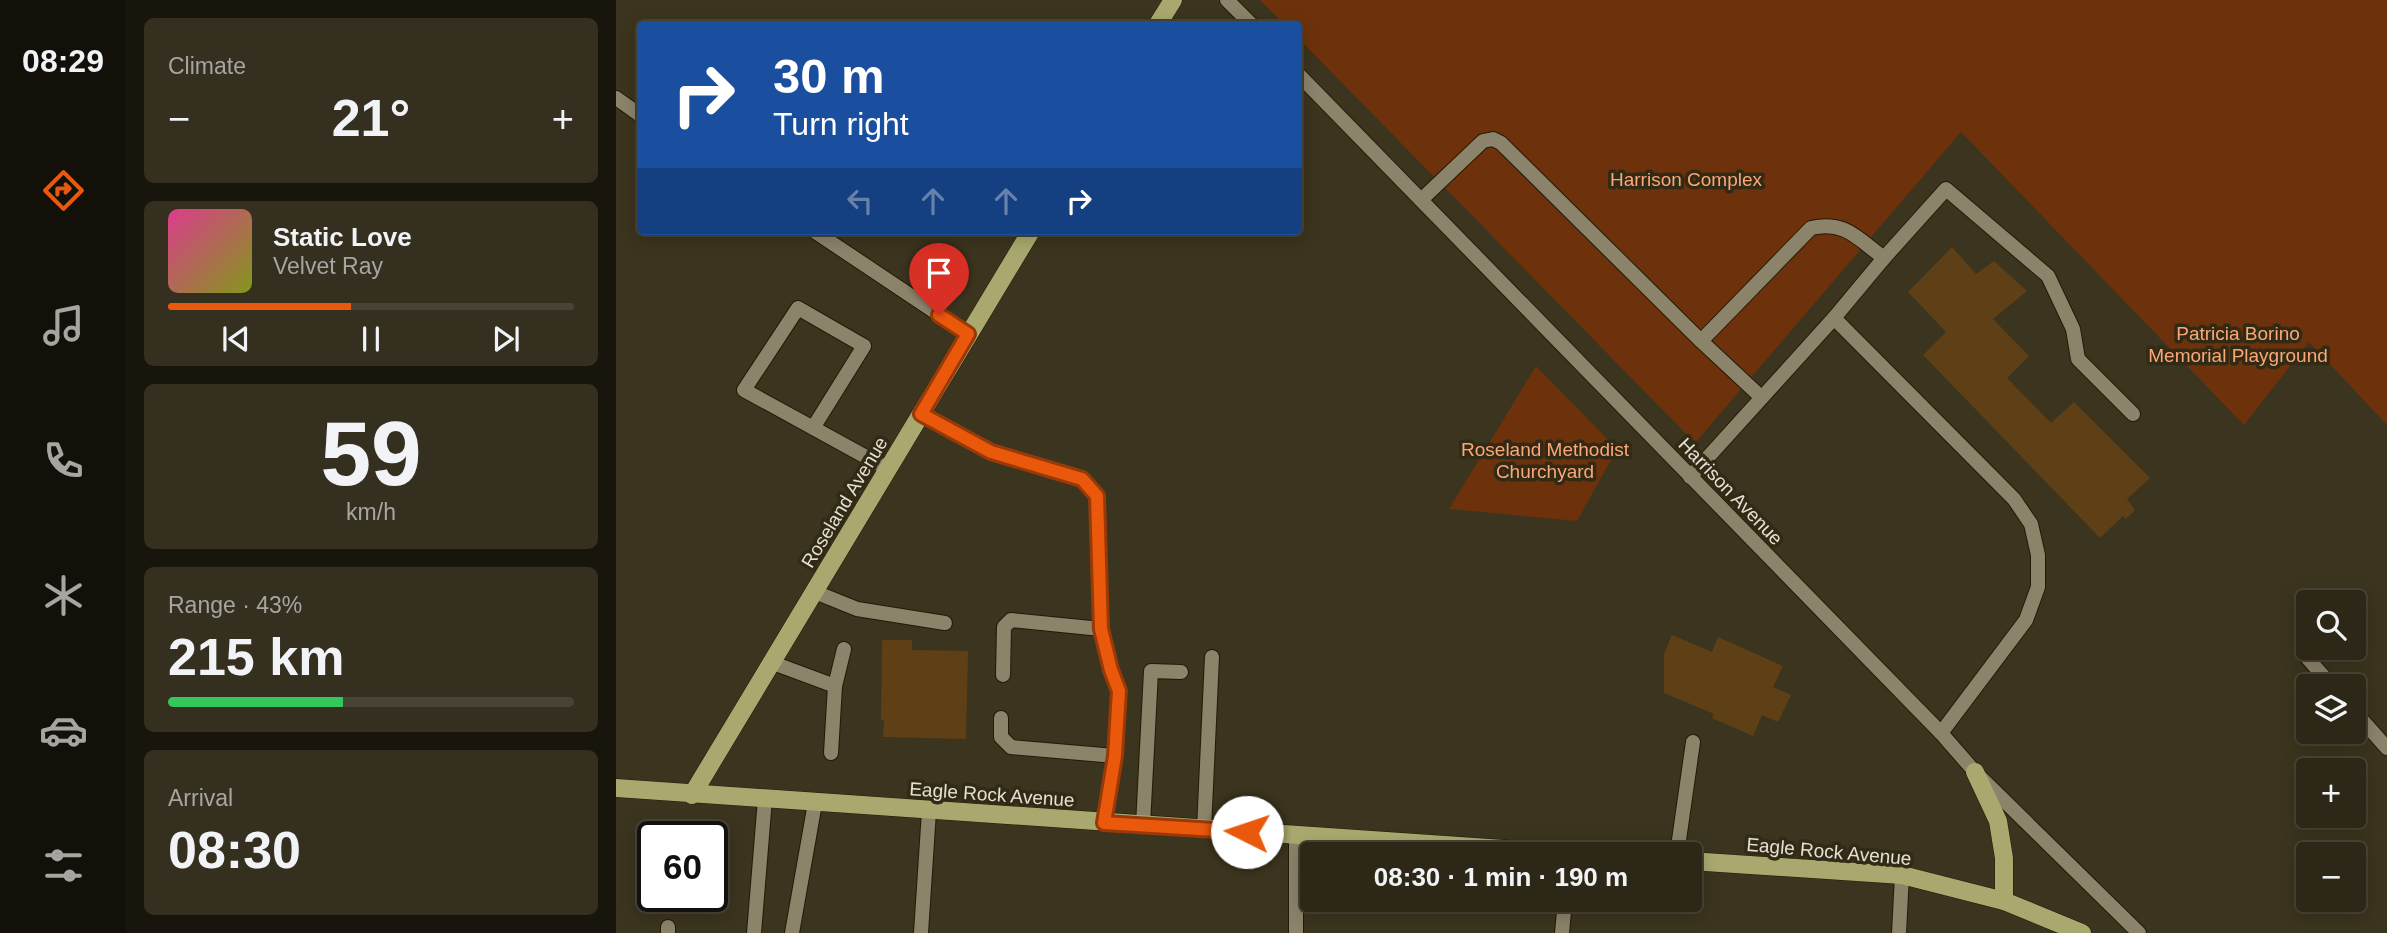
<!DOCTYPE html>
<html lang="en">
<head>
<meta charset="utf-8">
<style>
  :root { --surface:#2c2716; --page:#342f1f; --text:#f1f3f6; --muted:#a6a5a1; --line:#484435; --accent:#ea580c }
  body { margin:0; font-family:Helvetica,sans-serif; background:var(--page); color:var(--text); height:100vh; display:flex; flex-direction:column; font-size:26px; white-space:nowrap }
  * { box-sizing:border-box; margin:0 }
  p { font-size:23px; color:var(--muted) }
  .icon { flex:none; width:38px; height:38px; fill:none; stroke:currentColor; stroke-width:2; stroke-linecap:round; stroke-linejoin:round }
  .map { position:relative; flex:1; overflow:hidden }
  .side { display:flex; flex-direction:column; gap:18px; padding:18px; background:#18150c; width:490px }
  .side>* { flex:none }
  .hud { position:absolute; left:21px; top:21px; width:665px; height:214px; border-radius:7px; box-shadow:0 4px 18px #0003,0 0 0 2px var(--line); background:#1a4fa0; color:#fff; overflow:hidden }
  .fabs { position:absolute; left:1680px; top:590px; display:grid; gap:14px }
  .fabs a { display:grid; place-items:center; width:70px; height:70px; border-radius:7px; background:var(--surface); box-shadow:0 4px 18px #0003,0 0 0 2px var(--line); font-size:35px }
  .speed { position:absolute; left:21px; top:821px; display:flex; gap:14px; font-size:35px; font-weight:700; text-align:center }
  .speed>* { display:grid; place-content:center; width:91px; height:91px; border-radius:50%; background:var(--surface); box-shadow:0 4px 18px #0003,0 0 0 2px var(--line); line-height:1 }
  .speed .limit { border:4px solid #111; border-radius:10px; background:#fff; color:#111 }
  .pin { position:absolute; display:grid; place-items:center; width:60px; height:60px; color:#fff; margin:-72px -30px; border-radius:50% 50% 50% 0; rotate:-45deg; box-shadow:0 0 7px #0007 }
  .pin .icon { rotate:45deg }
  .me { position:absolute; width:77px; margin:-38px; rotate:274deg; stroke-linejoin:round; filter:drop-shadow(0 0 5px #0008) }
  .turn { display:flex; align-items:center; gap:24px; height:147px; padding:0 21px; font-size:32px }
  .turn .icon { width:91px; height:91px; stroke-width:2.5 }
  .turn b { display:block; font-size:49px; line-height:60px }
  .lanes { display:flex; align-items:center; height:66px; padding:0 21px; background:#0003; justify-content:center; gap:35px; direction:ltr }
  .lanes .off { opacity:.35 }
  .big { font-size:52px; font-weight:700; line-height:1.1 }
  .side .tile { flex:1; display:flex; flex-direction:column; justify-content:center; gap:10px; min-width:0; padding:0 24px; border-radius:10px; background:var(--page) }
  .side .dial { align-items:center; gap:0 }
  .dial b { font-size:91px; line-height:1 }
  .song { display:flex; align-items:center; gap:21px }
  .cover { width:84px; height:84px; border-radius:10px; background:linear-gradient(135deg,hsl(330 70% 55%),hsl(70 70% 35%)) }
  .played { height:7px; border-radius:4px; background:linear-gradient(90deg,var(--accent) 45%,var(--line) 45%) }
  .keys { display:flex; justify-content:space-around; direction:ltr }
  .heat { display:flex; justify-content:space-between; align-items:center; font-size:38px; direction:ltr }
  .charge { height:10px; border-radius:5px; background:linear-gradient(90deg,#34c759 43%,var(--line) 0) }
  .trip { position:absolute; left:684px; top:842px; width:402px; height:70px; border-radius:7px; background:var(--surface); box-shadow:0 4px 18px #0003,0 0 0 2px var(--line); font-weight:700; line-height:70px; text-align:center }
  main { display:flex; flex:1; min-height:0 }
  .dock { display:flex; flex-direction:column; width:126px; justify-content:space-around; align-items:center; background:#121009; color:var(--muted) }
  .dock .icon { width:49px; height:49px }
  .dock .on { color:var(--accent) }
  .dock b { font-size:32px; color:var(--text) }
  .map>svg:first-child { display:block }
  .green { fill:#6d320c }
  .building { fill:#5f3f15 }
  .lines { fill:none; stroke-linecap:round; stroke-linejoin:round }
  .service-casing { stroke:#221b06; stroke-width:16 }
  .minor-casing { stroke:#221b06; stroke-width:16 }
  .tertiary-casing { stroke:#221b06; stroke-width:16 }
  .primary-casing { stroke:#221b06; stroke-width:19 }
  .service { stroke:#8c836b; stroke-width:14 }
  .minor { stroke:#8c836b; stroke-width:14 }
  .tertiary { stroke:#8c836b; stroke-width:14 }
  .primary { stroke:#a9a96f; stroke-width:18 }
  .route-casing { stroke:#983908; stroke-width:18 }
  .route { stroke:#ea580c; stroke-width:12 }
  .labels { text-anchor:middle; stroke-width:7; stroke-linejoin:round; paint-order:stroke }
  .park-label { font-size:19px; fill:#fda677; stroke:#312a15 }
  .street-label { font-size:19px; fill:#e5e0d3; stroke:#312a15 }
</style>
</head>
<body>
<main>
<nav class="dock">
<b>08:29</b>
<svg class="icon on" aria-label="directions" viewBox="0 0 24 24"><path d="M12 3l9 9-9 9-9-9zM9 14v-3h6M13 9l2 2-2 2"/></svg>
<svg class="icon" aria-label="music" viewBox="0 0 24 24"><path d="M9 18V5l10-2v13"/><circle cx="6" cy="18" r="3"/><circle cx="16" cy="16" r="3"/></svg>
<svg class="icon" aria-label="phone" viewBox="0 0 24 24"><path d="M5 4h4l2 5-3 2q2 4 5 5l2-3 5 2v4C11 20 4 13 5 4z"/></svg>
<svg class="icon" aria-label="climate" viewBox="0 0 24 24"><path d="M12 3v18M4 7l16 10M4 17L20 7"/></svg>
<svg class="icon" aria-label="car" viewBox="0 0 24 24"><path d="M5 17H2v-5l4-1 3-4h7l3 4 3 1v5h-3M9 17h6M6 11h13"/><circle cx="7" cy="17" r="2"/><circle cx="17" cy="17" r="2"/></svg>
<svg class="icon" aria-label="filters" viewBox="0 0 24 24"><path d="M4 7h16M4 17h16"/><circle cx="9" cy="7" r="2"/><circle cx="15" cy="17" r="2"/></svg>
</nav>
<section class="side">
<div class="tile"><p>Climate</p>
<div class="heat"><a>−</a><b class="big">21°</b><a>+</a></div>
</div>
<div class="tile">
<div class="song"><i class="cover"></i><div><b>Static Love</b><p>Velvet Ray</p></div></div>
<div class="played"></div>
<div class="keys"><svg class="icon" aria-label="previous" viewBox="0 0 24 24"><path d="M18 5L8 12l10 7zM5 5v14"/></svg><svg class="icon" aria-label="pause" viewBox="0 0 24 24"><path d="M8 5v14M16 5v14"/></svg><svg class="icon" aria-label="next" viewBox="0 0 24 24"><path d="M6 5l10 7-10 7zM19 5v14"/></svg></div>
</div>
<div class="tile dial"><b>59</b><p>km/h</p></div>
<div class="tile"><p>Range · 43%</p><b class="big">215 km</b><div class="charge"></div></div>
<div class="tile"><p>Arrival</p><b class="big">08:30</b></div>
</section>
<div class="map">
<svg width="1771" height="933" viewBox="0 0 1771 933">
  <rect width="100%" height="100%" fill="#3b341e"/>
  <g class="green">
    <polygon points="644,0 1771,0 1771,236 1769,239 1771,238 1771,425 1693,342 1628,425 1345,132 1079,443 683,39 682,24 668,24"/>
    <polygon points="920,366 1001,449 961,521 833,509"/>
  </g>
  <g class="building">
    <polygon points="1336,247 1360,274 1378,261 1411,291 1377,319 1413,356 1391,378 1435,423 1458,402 1534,478 1511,499 1519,510 1510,519 1507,516 1484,538 1307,355 1330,332 1292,292"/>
    <polygon points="1056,635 1096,652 1102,637 1167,666 1157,687 1175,695 1162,722 1146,715 1137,736 1096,718 1098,714 1048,693 1048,654"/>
    <polygon points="266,640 296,640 296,650 352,651 350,739 267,737 268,720 265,720"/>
  </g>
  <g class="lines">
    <defs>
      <g id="service">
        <polyline points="805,200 867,141 877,139 885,143 1085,341 1145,397"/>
        <polyline points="1268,258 1330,189 1432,276 1457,329 1462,359 1517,414"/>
        <polyline points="1218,318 1398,499 1415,524 1422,555 1422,587 1410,620 1325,733"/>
        <polyline points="305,414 375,452 466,479 481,496 485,629"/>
        <polyline points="197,428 248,346 182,308 128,390 272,469"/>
        <path d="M1074 477 1218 318 1268 258C1242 239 1229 220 1195 228L1085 341"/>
        <polyline points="199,592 241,609 329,623"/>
        <polyline points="157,663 219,686 215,753"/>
        <polyline points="219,686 228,649"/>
        <polyline points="385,718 385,737 395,747 499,756 504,691 495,670 485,629 395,620 388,627 387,675"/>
        <polyline points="488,823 499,756"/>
        <polyline points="527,825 535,671 565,672"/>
        <polyline points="588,829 596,657"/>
        <polyline points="1061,854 1077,742"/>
        <polyline points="52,933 52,927"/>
        <polyline points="138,933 149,799"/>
        <polyline points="176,933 199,803"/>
        <polyline points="305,933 313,811"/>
        <polyline points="946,933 949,900"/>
      </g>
      <g id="minor">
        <polyline points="0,98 24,115"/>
        <polyline points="198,231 352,334"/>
        <polyline points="1688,654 1716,686"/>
        <polyline points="1738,711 1771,748"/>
        <polyline points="680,933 680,836"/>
        <polyline points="1283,933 1286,875"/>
      </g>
      <g id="tertiary">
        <polyline points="611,0 635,24"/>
        <polyline points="682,74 1325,733 1359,772 1523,933"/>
      </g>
      <g id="primary">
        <polyline points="542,24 557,0"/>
        <polyline points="1359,772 1382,821 1388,858 1388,901"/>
        <polyline points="0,788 959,854"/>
        <polyline points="76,795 415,231"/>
        <polyline points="1074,861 1286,875 1388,901 1466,933"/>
      </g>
    </defs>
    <use href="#service" class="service-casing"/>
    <use href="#minor" class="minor-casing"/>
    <use href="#tertiary" class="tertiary-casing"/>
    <use href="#primary" class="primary-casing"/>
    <use href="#service" class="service"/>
    <use href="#minor" class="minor"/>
    <use href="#tertiary" class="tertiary"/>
    <use href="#primary" class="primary"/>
  </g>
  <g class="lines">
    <defs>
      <polyline id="route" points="323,315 352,334 305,414 375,452 466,479 481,496 485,629 495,670 503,691 499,756 488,823 631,832"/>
    </defs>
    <use href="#route" class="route-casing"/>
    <use href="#route" class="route"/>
  </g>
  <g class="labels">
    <g class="park-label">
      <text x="1070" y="186">Harrison Complex</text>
      <text x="1622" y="340">Patricia Borino<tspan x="1622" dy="22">Memorial Playground</tspan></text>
      <text x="929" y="456">Roseland Methodist<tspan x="929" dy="22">Churchyard</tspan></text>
    </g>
    <g class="street-label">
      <text transform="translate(1115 491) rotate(46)" y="7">Harrison Avenue</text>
      <text transform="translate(228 502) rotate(-59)" y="7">Roseland Avenue</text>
      <text transform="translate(376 794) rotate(4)" y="7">Eagle Rock Avenue</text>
      <text transform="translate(1213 851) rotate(5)" y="7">Eagle Rock Avenue</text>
    </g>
  </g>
</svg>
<div class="fabs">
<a><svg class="icon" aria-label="search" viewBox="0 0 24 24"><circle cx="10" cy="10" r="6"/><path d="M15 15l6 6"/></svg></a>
<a><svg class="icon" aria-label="layers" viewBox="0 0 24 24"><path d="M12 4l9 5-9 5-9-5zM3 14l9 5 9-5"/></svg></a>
<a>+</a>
<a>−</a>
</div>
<div class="speed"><div class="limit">60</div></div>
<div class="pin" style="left:323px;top:315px;background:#d93025"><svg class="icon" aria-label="arrive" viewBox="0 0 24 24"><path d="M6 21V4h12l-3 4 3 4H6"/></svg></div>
<svg class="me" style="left:631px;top:832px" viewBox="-20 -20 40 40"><circle r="19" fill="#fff"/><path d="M0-13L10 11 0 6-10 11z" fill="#ea580c"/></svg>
<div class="trip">08:30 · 1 min · 190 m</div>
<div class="hud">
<div class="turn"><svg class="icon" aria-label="right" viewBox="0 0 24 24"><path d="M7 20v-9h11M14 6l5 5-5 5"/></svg><div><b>30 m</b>Turn right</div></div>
<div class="lanes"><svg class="icon off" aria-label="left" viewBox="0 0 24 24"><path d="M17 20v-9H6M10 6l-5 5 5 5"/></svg><svg class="icon off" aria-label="ahead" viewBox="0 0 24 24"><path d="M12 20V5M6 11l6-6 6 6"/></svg><svg class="icon off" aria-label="ahead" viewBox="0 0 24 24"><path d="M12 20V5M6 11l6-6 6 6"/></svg><svg class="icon" aria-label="right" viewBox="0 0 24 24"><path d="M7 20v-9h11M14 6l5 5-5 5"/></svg></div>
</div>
</div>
</main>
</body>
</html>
